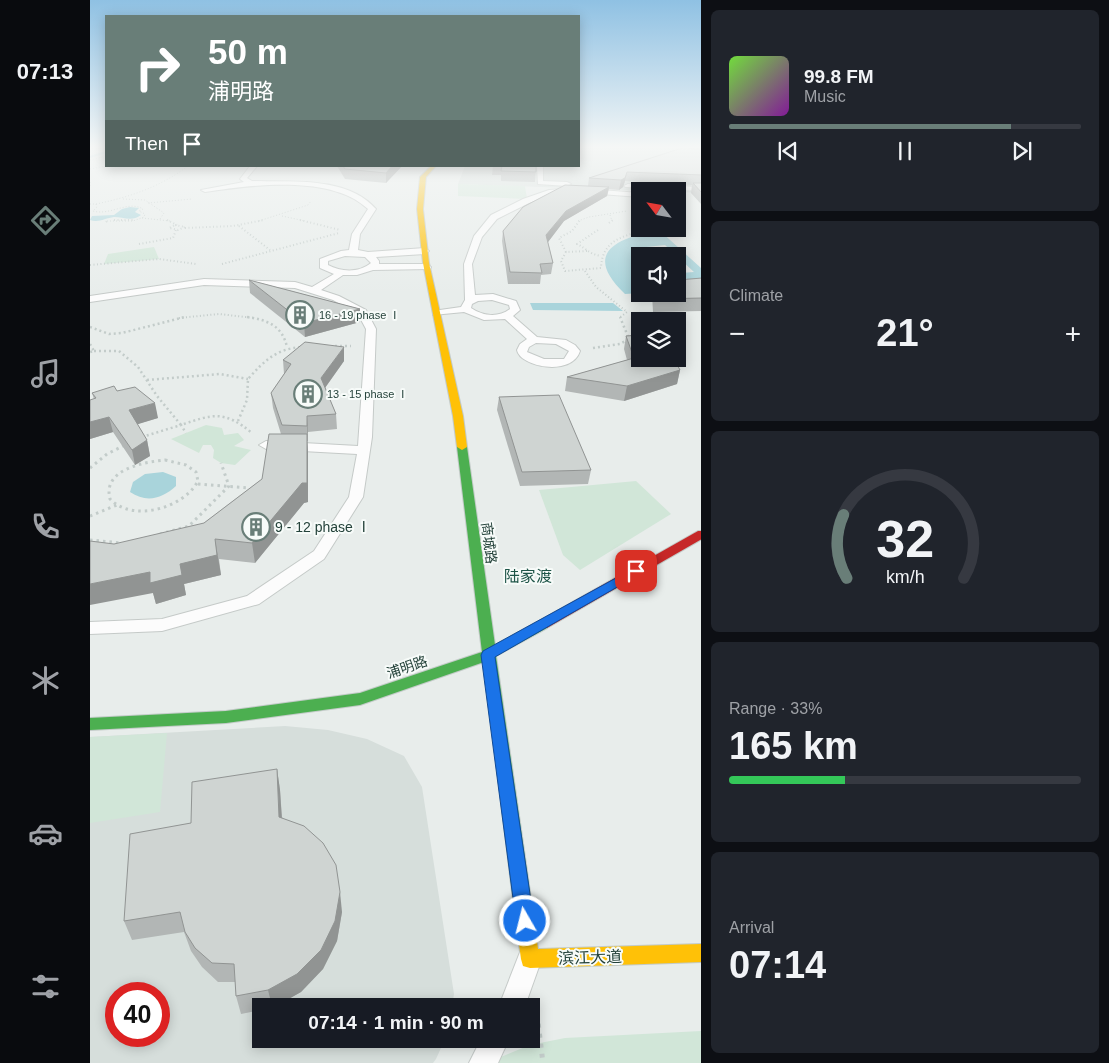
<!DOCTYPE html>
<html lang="en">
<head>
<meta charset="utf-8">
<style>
  :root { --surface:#171b24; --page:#20242c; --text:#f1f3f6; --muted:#9ea1a6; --line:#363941; --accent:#697e78 }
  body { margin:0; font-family:Arial,"Noto Sans SC",sans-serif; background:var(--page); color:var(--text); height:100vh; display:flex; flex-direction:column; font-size:19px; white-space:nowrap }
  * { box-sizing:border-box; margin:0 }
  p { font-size:16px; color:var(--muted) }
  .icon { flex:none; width:28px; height:28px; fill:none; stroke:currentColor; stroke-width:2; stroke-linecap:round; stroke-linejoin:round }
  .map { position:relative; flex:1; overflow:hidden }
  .sheet { display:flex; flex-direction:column; gap:10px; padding:10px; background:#0d0f14; width:408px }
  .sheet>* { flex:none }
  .guide { position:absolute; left:15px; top:15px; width:475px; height:152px; border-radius:0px; box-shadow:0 2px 12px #0003; background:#697e78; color:#fff; overflow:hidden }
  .needle { width:32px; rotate:301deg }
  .fabs { position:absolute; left:541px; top:182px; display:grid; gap:10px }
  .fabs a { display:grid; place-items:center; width:55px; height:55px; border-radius:0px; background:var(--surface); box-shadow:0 2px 12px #0003; font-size:25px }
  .speed { position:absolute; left:15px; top:982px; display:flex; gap:10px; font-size:25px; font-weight:700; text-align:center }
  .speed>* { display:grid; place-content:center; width:65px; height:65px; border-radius:50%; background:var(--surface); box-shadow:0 2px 12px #0003; line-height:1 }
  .speed .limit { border:8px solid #d22; background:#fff; color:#111 }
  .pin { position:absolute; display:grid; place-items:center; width:42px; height:42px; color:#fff; margin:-21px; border-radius:10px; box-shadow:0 2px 8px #0006 }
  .me { position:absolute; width:55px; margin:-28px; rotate:352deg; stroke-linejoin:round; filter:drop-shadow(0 0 4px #0008) }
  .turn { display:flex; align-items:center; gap:18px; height:105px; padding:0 20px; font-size:22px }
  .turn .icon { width:65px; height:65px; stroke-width:2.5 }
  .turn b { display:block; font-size:35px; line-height:42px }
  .then { display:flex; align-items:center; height:48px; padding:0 20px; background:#0003; gap:10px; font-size:19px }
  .big { font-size:38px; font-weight:700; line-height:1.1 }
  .sheet .tile { flex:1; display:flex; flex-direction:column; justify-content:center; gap:8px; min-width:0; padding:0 18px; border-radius:8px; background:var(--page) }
  .sheet .dial { align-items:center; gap:0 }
  .dial svg { height:130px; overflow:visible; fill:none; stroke:var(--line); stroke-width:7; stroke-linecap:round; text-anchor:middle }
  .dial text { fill:var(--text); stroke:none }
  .song { display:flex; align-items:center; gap:15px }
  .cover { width:60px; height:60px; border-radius:8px; background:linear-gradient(135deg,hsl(100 70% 55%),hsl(290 70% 35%)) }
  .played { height:5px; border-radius:2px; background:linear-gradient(90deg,var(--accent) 80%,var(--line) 80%) }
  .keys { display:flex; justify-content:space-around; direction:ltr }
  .heat { display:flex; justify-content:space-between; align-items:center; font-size:28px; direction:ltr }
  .charge { height:8px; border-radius:4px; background:linear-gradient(90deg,#34c759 33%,var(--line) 0) }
  .trip { position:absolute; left:162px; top:998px; width:288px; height:50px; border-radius:0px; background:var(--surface); box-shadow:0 2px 12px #0003; font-weight:700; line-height:50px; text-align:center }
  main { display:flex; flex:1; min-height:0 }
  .menu { display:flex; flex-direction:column; width:90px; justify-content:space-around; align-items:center; background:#090b0e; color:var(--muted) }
  .menu .icon { width:35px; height:35px }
  .menu .current { color:var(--accent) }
  .menu b { font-size:22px; color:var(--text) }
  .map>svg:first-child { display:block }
  .built { fill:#d6dedb; fill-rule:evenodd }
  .green { fill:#d1e6d8 }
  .water { fill:#a9d4db }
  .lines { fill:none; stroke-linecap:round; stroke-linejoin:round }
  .stream { fill:#a9d4db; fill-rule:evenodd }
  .lane-casing { stroke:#c5cac8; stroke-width:2 }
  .fast-casing { stroke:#c3cbc8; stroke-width:2 }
  .slow-casing { stroke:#c3cbc8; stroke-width:2 }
  .jam-casing { stroke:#c3cbc8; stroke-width:2 }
  .path-far4 { stroke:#c3ccca; stroke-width:1; stroke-dasharray:1 2; stroke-linecap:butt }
  .path-far3 { stroke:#c3ccca; stroke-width:2; stroke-dasharray:1 2.5; stroke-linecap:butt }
  .path-far2 { stroke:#c3ccca; stroke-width:2.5; stroke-dasharray:2 3; stroke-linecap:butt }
  .path-far1 { stroke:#c3ccca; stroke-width:3; stroke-dasharray:2.5 4; stroke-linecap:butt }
  .path { stroke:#c3ccca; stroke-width:5; stroke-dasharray:4 6; stroke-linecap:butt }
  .lane { fill:#fcfcfc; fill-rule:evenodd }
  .fast { fill:#4caf50; fill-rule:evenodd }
  .slow { fill:#ffc107; fill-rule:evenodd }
  .jam { fill:#c62828; fill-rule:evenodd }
  .wall { fill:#b2b6b5 }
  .shaded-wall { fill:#919493 }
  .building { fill:#cfd4d2; stroke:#919493 }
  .route { fill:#1a73e8; stroke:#114b97 }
  .labels { text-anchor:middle; stroke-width:4; stroke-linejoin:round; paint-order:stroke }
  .far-poi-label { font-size:11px; fill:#24423a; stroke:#f7fbf9; text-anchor:start }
  .poi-label { font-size:14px; fill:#24423a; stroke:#f7fbf9; text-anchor:start }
  .street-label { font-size:14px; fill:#24423a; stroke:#f7fbf9 }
  .quarter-label { font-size:16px; fill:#1f5548; stroke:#f7fbf9 }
  .near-street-label { font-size:16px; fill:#24423a; stroke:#f7fbf9 }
</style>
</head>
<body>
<main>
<nav class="menu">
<b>07:13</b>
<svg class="icon current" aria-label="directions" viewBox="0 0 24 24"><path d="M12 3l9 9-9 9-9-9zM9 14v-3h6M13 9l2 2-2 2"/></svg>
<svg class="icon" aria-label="music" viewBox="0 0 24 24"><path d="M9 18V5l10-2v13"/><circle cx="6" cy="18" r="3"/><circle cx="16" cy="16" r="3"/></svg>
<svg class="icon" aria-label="phone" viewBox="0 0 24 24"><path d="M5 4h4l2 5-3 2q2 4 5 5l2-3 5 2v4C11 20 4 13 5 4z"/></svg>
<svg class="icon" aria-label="climate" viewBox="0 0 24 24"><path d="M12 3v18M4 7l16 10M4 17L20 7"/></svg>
<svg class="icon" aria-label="car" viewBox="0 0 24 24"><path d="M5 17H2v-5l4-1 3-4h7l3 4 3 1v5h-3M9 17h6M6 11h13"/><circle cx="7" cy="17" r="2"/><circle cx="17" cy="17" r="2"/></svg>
<svg class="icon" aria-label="filters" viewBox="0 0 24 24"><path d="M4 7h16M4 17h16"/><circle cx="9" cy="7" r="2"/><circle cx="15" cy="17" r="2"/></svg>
</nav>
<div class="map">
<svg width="612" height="1063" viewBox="0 0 612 1063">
  <rect width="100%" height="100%" fill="#e8edeb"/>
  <g class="built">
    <polygon points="489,146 611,146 611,193 368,184 375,166 489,166"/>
    <path d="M195 726 238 730 277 739 314 756 332 787 364 994 362 1006H171V1039H355L346 1059 343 1063H0V737ZM26 994H69V1036H26Z"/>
  </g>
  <g class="green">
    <polygon points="497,146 611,146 612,151"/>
    <polygon points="368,184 435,186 437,199 368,196"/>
    <polygon points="64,247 69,259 14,264 18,254"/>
    <polygon points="116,425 132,428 134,435 148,433 154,440 144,446 161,450 145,465 131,463 123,458 124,450 121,445 113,445 109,453 81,439"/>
    <polygon points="546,481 581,514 490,570 473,555 449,490"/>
    <polygon points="77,733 70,812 0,823 0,737"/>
    <polygon points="611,1031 611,1063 396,1063 440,1045 475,1038"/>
  </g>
  <g class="water">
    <path d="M40 207 49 208 45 212 51 215C42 222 33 217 24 217 15 218 9 223 0 220L2 216 24 215 32 209Z"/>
    <path d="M569 230 611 268V290L608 291 591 273 604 272 575 245 547 248 556 256H550V266L547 267 550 271V293L535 294C491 252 528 238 569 230Z"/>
    <polygon points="440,303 523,303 533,311 443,310"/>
    <path d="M73 472 86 477V486C72 499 56 503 40 492L43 482 55 474Z"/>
  </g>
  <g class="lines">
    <polygon class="stream" points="15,151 16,151 16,153 0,158 0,156"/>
    <defs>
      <g id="lane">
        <path d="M160 166H167L157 178 162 181C202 182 257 176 286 209L270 234 268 250 278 252 335 248 339 251 335 254 286 257 289 261V264H337L341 267 340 269 283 270 267 275H253L231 290 249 296 276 310 286 329 282 437 273 497 234 559 169 604 72 631 0 634V622L72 619 157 596 224 551 259 497 267 454 176 449 169 445 176 441 268 446 276 329 268 314 243 300 205 288 114 285 0 302V296L114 279 205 282 222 287 244 274 230 268V259L251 251 259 250 262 234 278 209C241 174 161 185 115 192L111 190 154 182 150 179ZM255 256 275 257 281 263C269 273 251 272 238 265V261Z"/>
        <polygon points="447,166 453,166 453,181 477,182 481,184 477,186 448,184"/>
        <polygon points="538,184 612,187 612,191 536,187 534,186"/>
        <path d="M484 188 550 193V197L484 192 463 194 439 203 407 219 392 237 382 264 385 295 403 294 426 301 430 310 423 316 447 337 476 340 485 345 490 351C482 377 430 367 427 350L430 344 437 339 415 319 394 320 374 312 343 315V311L371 307 375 300 374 264 384 236 401 215 433 199 459 190ZM402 300 419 305 420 309C408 318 393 316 381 308L382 304 388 301ZM446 343 466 344 479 351 474 359H454L437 352 439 347Z"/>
        <polygon points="439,949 448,952 451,961 435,1006 409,1006 430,952"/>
        <polygon points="391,1039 419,1039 408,1063 379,1063"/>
      </g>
      <polygon id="fast" points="372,444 377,447 405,645 447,622 457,622 458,625 457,628 406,656 440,892 437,898 431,901 425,898 422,892 394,662 270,705 136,723 0,730 0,718 136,711 270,693 392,652 367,447"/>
      <g id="slow">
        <polygon points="341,166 346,166 336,177 333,209 339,263 373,416 377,447 372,450 367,447 363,416 333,263 327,209 330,177"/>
        <polygon points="431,883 437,886 440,892 448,949 612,944 612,962 440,968 433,966 431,959 422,892 425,886"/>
      </g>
      <polygon id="jam" points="608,531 612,531 612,539 457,628 447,628 446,625 447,622"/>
    </defs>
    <use href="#lane" class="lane-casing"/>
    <use href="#fast" class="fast-casing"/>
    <use href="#slow" class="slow-casing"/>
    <use href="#jam" class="jam-casing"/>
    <g class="path-far4">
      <polyline points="0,152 16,146"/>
      <polyline points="0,160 16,156"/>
      <polyline points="0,169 16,166"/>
      <polyline points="0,182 0,187"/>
      <polyline points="33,199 55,200 74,213 70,219"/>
      <polyline points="58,203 102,199"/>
      <path d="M0 204H6L7 207 3 211C20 216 38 200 53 209L49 211 55 214 54 217 43 221H17"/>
      <path d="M6 204C40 197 70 187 98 166"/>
      <polyline points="520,215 522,221"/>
      <polyline points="192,216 215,221"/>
      <polyline points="52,218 80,221"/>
      <polyline points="169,221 218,205 221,201"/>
      <polyline points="488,221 499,217 537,211"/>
    </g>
    <g class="path-far3">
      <polyline points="24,220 45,220"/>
      <polyline points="77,220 87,225"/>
      <polyline points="210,220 250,230"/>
      <polyline points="16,222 18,220"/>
      <polyline points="519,223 523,220"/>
      <polygon points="85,225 95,227 88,230 79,228"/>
      <polyline points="149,226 180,250"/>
      <polyline points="95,228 143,226 174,220"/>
      <path d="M508 230 487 244C497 249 499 254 511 256"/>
      <polyline points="49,244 83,238 86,230"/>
      <path d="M497 251 476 252 471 261 475 271 511 268C512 240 533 236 556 230"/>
      <polyline points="476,252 469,238 482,231 490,220"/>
      <polyline points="132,264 249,233"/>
      <polyline points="0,265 69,259 106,264"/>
      <polyline points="495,271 506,287 537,312 529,318"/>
      <polyline points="89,318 129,314 164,318"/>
    </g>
    <g class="path-far2">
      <path d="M157 317C177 320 192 325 197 347"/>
      <polyline points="0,327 19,334 32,333 95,317"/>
      <polyline points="0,344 4,351 0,352"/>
      <polyline points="245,346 261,346"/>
      <polyline points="503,348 530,344 539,339 530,317"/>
      <path d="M4 351H29L48 367 67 396 91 425C123 414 134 410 162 433"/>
      <polyline points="57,380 130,374 158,379"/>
      <path d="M148 421 157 400 158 379C174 361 186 349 211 347"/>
      <polyline points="52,437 91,425 96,433"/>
    </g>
    <g class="path-far1">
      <path d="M75 460 96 465 106 472 108 481C94 508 43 523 20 499 12 469 55 462 75 460Z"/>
      <polyline points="0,468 17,454 35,445"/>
      <polyline points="108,484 159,488"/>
      <polyline points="0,516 27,505"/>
      <polyline points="70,534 99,526 139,486 131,463"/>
      <polyline points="0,540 32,543"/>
    </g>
    <polyline class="path" points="447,1014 453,1063"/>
    <use href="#lane" class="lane"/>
    <use href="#fast" class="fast"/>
    <use href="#slow" class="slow"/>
    <use href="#jam" class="jam"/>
  </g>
  <g class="wall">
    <polygon points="612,149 612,205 601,193 602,185 535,181 533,187 529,190 519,189 517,196 474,221 458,242 463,263 461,274 451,275 450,284 418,284 412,241 413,231 498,186 499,178"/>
    <polygon points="247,166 312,166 296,183 255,179"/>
    <polygon points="403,166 446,166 445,182 411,181 411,175 402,175"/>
    <polygon points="612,278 612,311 563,312 562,294 588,294"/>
    <polygon points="159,280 270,309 270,322 215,337 160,293"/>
    <polygon points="536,336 590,370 587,384 534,401 475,391 477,377 537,360 534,349"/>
    <polygon points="193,360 254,361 235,388 246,414 247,429 218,432 218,441 217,441 218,453 218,502 214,503 165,563 129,559 131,575 94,584 96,595 66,604 63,593 114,523 172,479 191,434 183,408 181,393 194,374"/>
    <polygon points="27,391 68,418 47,424 57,440 60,456 45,465 23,432 0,439 0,400 4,399 2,393"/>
    <polygon points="409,397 501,470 498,484 430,486 407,410"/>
    <polygon points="187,769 190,790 192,817 252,912 247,941 233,969 211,992 186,1006 171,1006 171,1010 151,1014 146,996 145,982 128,982 112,967 101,951 94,932 42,940 34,921 101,823"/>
  </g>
  <g class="shaded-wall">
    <polygon points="302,166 312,166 296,183 296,173"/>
    <polygon points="537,172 535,181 533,187 529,190 531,180"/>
    <polygon points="519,187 517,196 474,221 455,246 456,235 476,211"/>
    <polygon points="270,309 270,322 215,337 214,323"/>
    <polygon points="254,347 254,361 232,392 231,378"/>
    <polygon points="590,370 587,384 534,401 537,386"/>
    <polygon points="65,403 68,418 42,426 39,410"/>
    <polygon points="217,416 218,432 218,441 217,426"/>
    <polygon points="19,417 23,432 0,439 0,422"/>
    <polygon points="217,434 218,453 218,502 214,503 165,563 162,543"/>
    <polygon points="57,440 60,456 45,465 42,450"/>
    <polygon points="125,539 131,575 94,584 96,595 66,604 63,593 0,605 0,584 90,564"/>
    <polygon points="187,769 190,790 193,837 189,817"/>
    <polygon points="250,892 252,912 247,941 233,969 211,992 186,1006 182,1006 178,990"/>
  </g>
  <g class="building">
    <polygon points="592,148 612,149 612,175 537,172 535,178 531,180 499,178"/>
    <polygon points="253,166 302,166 296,173 255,169"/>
    <polygon points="412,166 446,166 446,172 411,171"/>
    <polygon points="603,183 612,183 612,193"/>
    <polygon points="475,185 519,187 476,211 456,235 463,263 450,264 452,273 420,272 413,231 433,207"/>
    <polygon points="612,278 612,298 566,299 565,294 588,294 588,280"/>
    <polygon points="159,280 270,309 214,323"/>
    <polygon points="550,335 550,359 584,359 590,370 537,386 477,377 544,358 536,336"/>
    <polygon points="215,342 254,347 231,378 246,414 217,416 217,426 192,425 181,393 201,364 193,360"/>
    <polygon points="24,386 27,391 45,387 65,403 39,410 57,440 42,450 19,417 0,422 0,400 6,398 2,393"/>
    <polygon points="469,395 501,470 432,472 409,397"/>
    <polygon points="179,434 217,434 217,483 212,483 162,543 125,539 127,555 90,564 92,575 60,583 60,572 0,584 0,541 24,544 114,523 172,479"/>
    <polygon points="187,769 189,817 214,826 233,843 246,865 250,892 245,921 231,950 207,974 178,990 146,996 144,964 122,963 105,948 95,932 90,912 34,921 40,834 101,823 102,782"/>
  </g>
  <linearGradient id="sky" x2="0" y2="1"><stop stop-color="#8fc1e3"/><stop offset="0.5" stop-color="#f5f7f6"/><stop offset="1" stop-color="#f5f7f6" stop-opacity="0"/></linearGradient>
  <rect width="612" height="294" fill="url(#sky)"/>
  <polygon class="route" points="546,567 550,568 552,571 550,574 405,657 444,921 441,927 435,930 428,927 426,921 391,655 393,651"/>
  <defs>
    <symbol id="building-ring" viewBox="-11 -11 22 22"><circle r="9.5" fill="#f7fbf9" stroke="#697e78" stroke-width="1.5"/><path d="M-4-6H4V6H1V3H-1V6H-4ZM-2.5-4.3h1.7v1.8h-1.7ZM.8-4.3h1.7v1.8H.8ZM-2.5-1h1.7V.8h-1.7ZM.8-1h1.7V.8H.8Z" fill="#697e78"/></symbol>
  </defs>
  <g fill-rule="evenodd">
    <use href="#building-ring" x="194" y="299" width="32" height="32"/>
    <use href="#building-ring" x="202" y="378" width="32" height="32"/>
    <use href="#building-ring" x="150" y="511" width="32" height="32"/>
  </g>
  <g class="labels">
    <g class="far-poi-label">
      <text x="229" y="319">16 - 19 phase Ⅰ</text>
      <text x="237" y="398">13 - 15 phase Ⅰ</text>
    </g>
    <g class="poi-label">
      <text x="185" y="532">9 - 12 phase Ⅰ</text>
    </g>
    <g class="street-label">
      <text transform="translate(399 543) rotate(83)" y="5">商城路</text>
      <text transform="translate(317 667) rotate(-19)" y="5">浦明路</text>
    </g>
    <g class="quarter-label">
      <text x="438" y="582">陆家渡</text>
    </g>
    <g class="near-street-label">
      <text transform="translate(500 957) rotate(-2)" y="6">滨江大道</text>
    </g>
  </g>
</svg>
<div class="fabs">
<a><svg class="needle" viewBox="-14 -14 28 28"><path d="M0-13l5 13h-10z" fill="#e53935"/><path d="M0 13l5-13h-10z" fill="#9ea1a6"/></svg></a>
<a><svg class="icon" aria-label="sound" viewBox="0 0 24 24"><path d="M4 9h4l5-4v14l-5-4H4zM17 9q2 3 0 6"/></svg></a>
<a><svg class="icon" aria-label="layers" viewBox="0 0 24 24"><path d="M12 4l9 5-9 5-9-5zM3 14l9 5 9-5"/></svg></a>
</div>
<div class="speed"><div class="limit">40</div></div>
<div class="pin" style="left:546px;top:571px;background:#d93025"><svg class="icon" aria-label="arrive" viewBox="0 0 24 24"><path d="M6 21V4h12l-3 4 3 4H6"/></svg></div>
<svg class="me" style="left:435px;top:921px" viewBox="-20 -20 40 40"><circle r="17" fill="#1a73e8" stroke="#fff" stroke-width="3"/><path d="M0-11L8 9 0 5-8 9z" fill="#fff"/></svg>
<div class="trip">07:14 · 1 min · 90 m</div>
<div class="guide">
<div class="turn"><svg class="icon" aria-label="right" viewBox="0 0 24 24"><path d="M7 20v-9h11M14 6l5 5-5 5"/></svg><div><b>50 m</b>浦明路</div></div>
<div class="then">Then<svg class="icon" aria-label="arrive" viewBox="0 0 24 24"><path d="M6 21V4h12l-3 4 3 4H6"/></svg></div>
</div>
</div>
<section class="sheet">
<div class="tile">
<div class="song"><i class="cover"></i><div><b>99.8 FM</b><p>Music</p></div></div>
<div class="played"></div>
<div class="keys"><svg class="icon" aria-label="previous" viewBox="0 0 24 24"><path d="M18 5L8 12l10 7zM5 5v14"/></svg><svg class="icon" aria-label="pause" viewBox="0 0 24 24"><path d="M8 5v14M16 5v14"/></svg><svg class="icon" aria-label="next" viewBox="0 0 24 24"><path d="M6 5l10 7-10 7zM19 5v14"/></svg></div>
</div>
<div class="tile"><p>Climate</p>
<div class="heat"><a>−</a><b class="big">21°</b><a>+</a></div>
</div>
<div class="tile dial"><svg viewBox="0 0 100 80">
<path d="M14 69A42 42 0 1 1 86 69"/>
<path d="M14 69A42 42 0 0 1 12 30" stroke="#697e78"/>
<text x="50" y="56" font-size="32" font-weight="700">32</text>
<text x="50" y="72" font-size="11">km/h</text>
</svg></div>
<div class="tile"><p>Range · 33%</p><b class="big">165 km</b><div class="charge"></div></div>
<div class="tile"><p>Arrival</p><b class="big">07:14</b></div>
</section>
</main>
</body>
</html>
